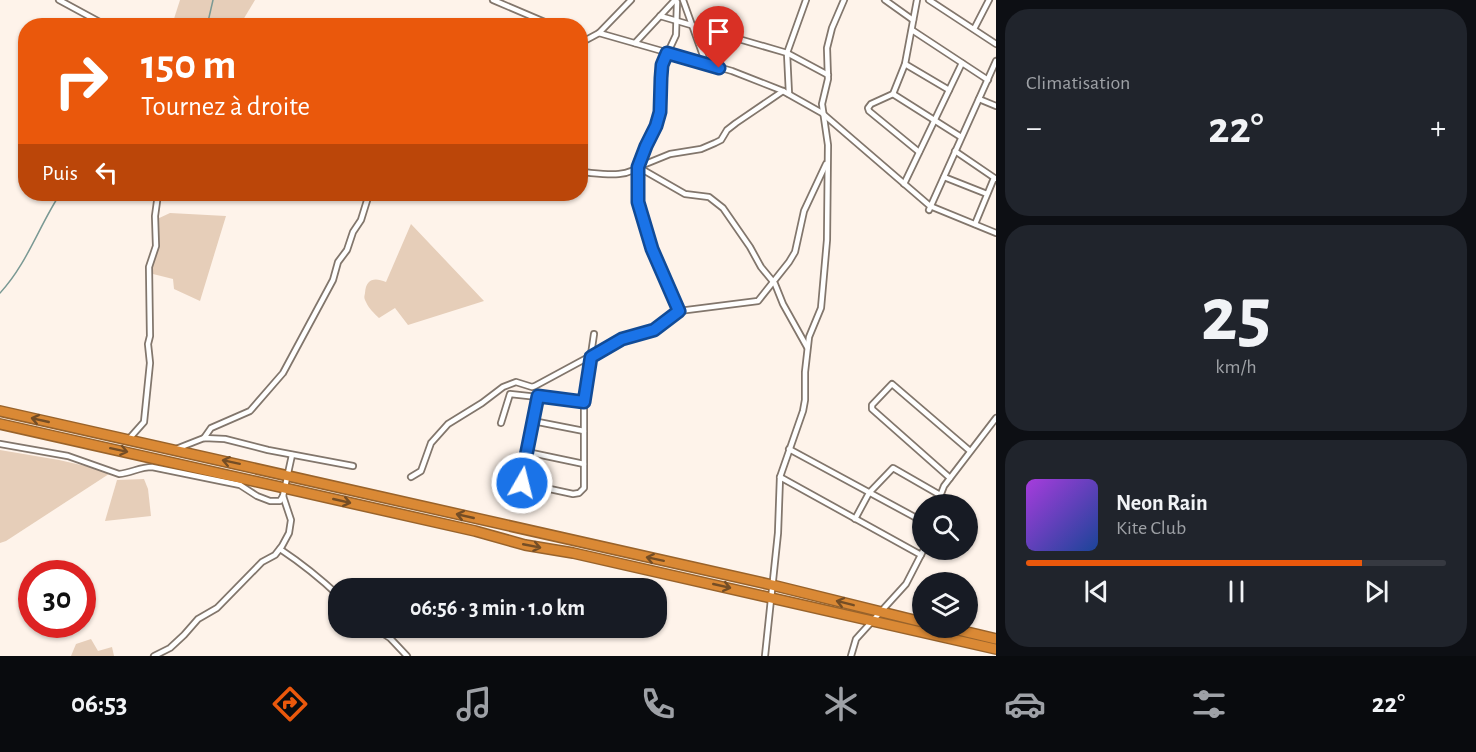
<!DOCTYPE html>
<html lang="fr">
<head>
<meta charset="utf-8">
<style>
  :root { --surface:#171b24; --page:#20242c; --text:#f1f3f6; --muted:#9ea1a6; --line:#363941; --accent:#ea580c }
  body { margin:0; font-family:"Alegreya Sans",sans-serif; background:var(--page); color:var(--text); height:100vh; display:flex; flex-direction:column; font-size:22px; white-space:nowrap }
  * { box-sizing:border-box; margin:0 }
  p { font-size:20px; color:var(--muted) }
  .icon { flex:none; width:33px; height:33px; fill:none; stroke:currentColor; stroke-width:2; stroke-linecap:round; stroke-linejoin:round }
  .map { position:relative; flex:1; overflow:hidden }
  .sheet { display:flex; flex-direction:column; gap:9px; padding:9px; background:#0d0f14; width:480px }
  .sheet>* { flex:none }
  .top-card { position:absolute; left:18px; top:18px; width:570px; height:183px; border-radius:24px; box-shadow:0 2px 4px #0004; background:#ea580c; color:#fff; overflow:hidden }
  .buttons { position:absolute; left:912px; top:494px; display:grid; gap:12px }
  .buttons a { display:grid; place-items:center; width:66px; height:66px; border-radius:50%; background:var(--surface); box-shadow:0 2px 4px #0004; font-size:30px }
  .speed { position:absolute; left:18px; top:560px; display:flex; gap:12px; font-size:30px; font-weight:700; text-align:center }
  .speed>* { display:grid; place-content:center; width:78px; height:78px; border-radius:50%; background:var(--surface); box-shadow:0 2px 4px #0004; line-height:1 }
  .speed .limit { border:9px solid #d22; background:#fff; color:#111 }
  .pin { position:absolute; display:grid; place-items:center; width:51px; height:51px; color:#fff; margin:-62px -26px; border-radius:50% 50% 50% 0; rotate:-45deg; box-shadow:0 0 6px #0007 }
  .pin .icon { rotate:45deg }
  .me { position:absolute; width:66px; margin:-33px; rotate:8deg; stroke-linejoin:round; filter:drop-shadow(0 0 4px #0008) }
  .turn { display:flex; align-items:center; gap:21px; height:126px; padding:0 24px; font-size:27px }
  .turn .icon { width:78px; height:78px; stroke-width:2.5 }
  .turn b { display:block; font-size:42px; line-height:51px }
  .then { display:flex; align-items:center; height:57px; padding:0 24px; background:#0003; gap:12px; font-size:22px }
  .big { font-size:45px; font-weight:700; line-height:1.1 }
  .sheet .tile { flex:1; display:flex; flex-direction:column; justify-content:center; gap:9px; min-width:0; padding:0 21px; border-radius:24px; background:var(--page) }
  .sheet .dial { align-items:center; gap:0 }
  .dial b { font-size:78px; line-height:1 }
  .song { display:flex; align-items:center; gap:18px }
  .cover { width:72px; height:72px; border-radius:9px; background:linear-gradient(135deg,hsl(280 70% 55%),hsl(220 70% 35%)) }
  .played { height:6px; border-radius:3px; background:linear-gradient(90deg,var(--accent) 80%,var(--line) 80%) }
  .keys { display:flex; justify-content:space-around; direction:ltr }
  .heat { display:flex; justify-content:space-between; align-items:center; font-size:33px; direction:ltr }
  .trip { position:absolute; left:328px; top:578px; width:339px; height:60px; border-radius:24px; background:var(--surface); box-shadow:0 2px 4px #0004; font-weight:700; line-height:60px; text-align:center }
  .dock { display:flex; height:96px; justify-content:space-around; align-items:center; background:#090b0e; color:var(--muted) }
  .dock .icon { width:42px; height:42px }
  .dock .on { color:var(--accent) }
  .dock b { font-size:27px; color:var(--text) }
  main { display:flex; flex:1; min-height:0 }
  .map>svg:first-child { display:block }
  .green { fill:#e6ceb9 }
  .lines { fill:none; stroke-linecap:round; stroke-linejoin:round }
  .stream { stroke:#7a9994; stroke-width:1.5 }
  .street-casing { stroke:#82766c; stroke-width:8 }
  .highway-casing { stroke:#99632b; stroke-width:12 }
  .street { stroke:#fff; stroke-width:4.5 }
  .highway { stroke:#da8935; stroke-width:9 }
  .oneway { stroke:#744d25 }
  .route-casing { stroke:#114b97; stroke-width:15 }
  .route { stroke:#1a73e8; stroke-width:10 }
</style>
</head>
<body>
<main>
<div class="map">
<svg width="996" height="656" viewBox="0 0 996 656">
  <rect width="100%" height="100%" fill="#fef3ea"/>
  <g class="green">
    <polygon points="180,0 255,0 240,25 172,25"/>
    <polygon points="170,213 226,216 200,301 174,289 173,279 149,273 156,246 155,220"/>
    <path d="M411 224 484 301 408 325 395 308 379 318C374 313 369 309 366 302 364 298 364 298 365 293 366 279 374 277 386 282Z"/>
    <polygon points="0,450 59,460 112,472 6,541 0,543"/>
    <polygon points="144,479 148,489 151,516 105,521 117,480"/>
    <polygon points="91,639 98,651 112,647 114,656 71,656 76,644"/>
  </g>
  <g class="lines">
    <g class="stream">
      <polyline points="207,26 213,0"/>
      <path d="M0 293C27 264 39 226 60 194"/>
    </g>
    <defs>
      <g id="street">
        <polyline points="59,0 107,26"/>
        <polyline points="493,0 554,26"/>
        <polyline points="683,0 706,64"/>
        <polyline points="885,0 913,20"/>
        <polyline points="917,0 905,64 893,94 871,104 868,108 869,111 919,152"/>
        <polyline points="929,0 996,44"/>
        <polyline points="660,16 787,53 828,75"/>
        <polyline points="974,29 989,0"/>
        <polyline points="912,30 988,80"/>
        <polyline points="599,33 732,71 783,91 822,113 930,206 996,233"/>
        <polyline points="580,37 586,40 599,33 631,0"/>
        <polyline points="635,43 675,0"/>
        <polyline points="905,64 949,90"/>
        <polyline points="789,94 787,53 806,0"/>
        <polyline points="893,94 961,137"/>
        <polyline points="979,99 996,106"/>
        <polyline points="955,151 996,179"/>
        <polyline points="638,167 685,194 709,197 723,208 750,247 761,267 775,284 783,304 807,347"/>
        <polyline points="638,167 670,154 701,149 715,143 721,140 727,130 736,123 783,91"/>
        <polyline points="638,167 640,193 638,203 652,249 679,311"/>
        <path d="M580 172C598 173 629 180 640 164L660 112 662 65 676 35 677 2"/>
        <polyline points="944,177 987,194"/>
        <polyline points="904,184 962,63"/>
        <polyline points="929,210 996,61"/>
        <polyline points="975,224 994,178"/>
        <polyline points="538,396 522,476 522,483 573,494 579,493 584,488 584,402 594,334"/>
        <polyline points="533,421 584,431"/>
        <polyline points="501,423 510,394 584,402"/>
        <polyline points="204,438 211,428 250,411 283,373 333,280 338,262 347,250 353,232 361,220 369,194"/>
        <polyline points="128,440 144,422 150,363 148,344 150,336 149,267 156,246 155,216 158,194"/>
        <path d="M0 444 68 456 119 474C131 473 140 467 152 467L240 485 257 496 270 501H280L283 496"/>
        <polyline points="176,449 204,438 225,439 268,450 353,466"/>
        <polyline points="789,449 922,521"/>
        <polyline points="527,452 584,464"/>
        <polyline points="411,477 421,471 431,443 448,424 482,403 503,387 516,382 532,387 535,386 622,339 654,330 679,311 758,301 789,262 795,252 804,211 826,164"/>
        <polyline points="780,477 921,555"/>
        <polyline points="950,478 872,409 872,405 892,384 970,451"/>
        <polyline points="937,504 944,486 996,418"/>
        <polyline points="855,519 869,493 893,468 940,495"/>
        <path d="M280 549C301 563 320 578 339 596"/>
        <polyline points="373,627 390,638 407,656"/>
        <polyline points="154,656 170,648 184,635 198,619 217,608 262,562 275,555 282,546 289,533 291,520 283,496 292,455"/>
        <polyline points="765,656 778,533 780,477 803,411 805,400 805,372 809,337 821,308 827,240 828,145 822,104 828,79 827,48 832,28 844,0"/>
        <polyline points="851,656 856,639 906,584 924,549"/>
      </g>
      <g id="highway">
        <polyline points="0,411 772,585 922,622"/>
        <polyline points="0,424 475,531 525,545 573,553 996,649"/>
        <polyline points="946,627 996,639"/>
      </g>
    </defs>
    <use href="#street" class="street-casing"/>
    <use href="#highway" class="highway-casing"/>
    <use href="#street" class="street"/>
    <use href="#highway" class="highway"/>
  </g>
  <defs><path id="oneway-shaft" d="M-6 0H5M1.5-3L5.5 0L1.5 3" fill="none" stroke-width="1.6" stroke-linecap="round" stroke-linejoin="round" transform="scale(1.5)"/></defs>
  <g class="oneway">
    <use href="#oneway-shaft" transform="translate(40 420) rotate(-167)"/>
    <use href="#oneway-shaft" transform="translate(119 450) rotate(12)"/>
    <use href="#oneway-shaft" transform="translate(231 462) rotate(-168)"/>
    <use href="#oneway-shaft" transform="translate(342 501) rotate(13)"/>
    <use href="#oneway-shaft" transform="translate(465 516) rotate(-167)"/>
    <use href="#oneway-shaft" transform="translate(532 546) rotate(11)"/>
    <use href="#oneway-shaft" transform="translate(655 559) rotate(-168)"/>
    <use href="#oneway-shaft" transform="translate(722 586) rotate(13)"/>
    <use href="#oneway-shaft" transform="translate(845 603) rotate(-166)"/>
  </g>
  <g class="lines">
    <defs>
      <polyline id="route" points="522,483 522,476 538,396 584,402 591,357 622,339 654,330 679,311 652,249 638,202 638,167 646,146 656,126 660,112 661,78 662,65 667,53 719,68"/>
    </defs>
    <use href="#route" class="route-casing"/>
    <use href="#route" class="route"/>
  </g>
</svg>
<div class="buttons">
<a><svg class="icon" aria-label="search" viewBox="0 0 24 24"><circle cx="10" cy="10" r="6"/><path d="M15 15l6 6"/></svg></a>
<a><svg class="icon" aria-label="layers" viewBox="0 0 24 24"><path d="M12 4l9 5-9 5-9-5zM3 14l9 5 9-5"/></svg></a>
</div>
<div class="speed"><div class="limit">30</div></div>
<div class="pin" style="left:719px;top:68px;background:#d93025"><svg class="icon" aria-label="arrive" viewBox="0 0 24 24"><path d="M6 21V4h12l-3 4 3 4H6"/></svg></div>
<svg class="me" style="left:522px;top:483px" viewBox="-20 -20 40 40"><circle r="17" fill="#1a73e8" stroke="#fff" stroke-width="3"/><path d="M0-11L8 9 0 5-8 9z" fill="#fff"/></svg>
<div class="trip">06:56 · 3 min · 1.0 km</div>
<div class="top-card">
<div class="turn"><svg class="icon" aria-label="right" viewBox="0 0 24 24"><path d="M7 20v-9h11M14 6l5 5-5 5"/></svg><div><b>150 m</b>Tournez à droite</div></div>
<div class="then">Puis<svg class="icon" aria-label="left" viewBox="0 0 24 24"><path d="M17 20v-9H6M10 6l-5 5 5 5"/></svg></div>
</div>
</div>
<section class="sheet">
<div class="tile"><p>Climatisation</p>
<div class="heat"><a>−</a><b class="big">22°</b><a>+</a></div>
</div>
<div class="tile dial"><b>25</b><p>km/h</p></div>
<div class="tile">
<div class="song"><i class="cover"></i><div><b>Neon Rain</b><p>Kite Club</p></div></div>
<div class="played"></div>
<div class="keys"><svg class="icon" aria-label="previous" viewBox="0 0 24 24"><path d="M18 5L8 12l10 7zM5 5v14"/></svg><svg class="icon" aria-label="pause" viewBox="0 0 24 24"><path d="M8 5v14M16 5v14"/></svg><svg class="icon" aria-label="next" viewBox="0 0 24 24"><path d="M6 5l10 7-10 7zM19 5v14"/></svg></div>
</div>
</section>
</main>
<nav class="dock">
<b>06:53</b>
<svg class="icon on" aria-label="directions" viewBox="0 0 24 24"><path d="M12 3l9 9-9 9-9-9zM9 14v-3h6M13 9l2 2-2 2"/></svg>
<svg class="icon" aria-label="music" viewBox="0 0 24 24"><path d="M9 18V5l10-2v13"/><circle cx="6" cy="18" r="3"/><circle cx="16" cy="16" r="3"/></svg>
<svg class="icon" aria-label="phone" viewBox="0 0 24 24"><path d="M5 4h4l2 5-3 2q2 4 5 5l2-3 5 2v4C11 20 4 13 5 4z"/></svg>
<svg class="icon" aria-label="climate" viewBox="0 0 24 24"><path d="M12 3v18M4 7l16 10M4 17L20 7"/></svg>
<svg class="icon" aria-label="car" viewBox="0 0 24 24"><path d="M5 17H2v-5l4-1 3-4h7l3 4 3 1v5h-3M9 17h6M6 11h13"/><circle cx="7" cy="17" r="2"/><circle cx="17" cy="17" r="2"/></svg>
<svg class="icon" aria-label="filters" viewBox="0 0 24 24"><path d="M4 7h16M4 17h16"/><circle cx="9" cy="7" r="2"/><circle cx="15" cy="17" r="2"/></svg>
<b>22°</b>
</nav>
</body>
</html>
